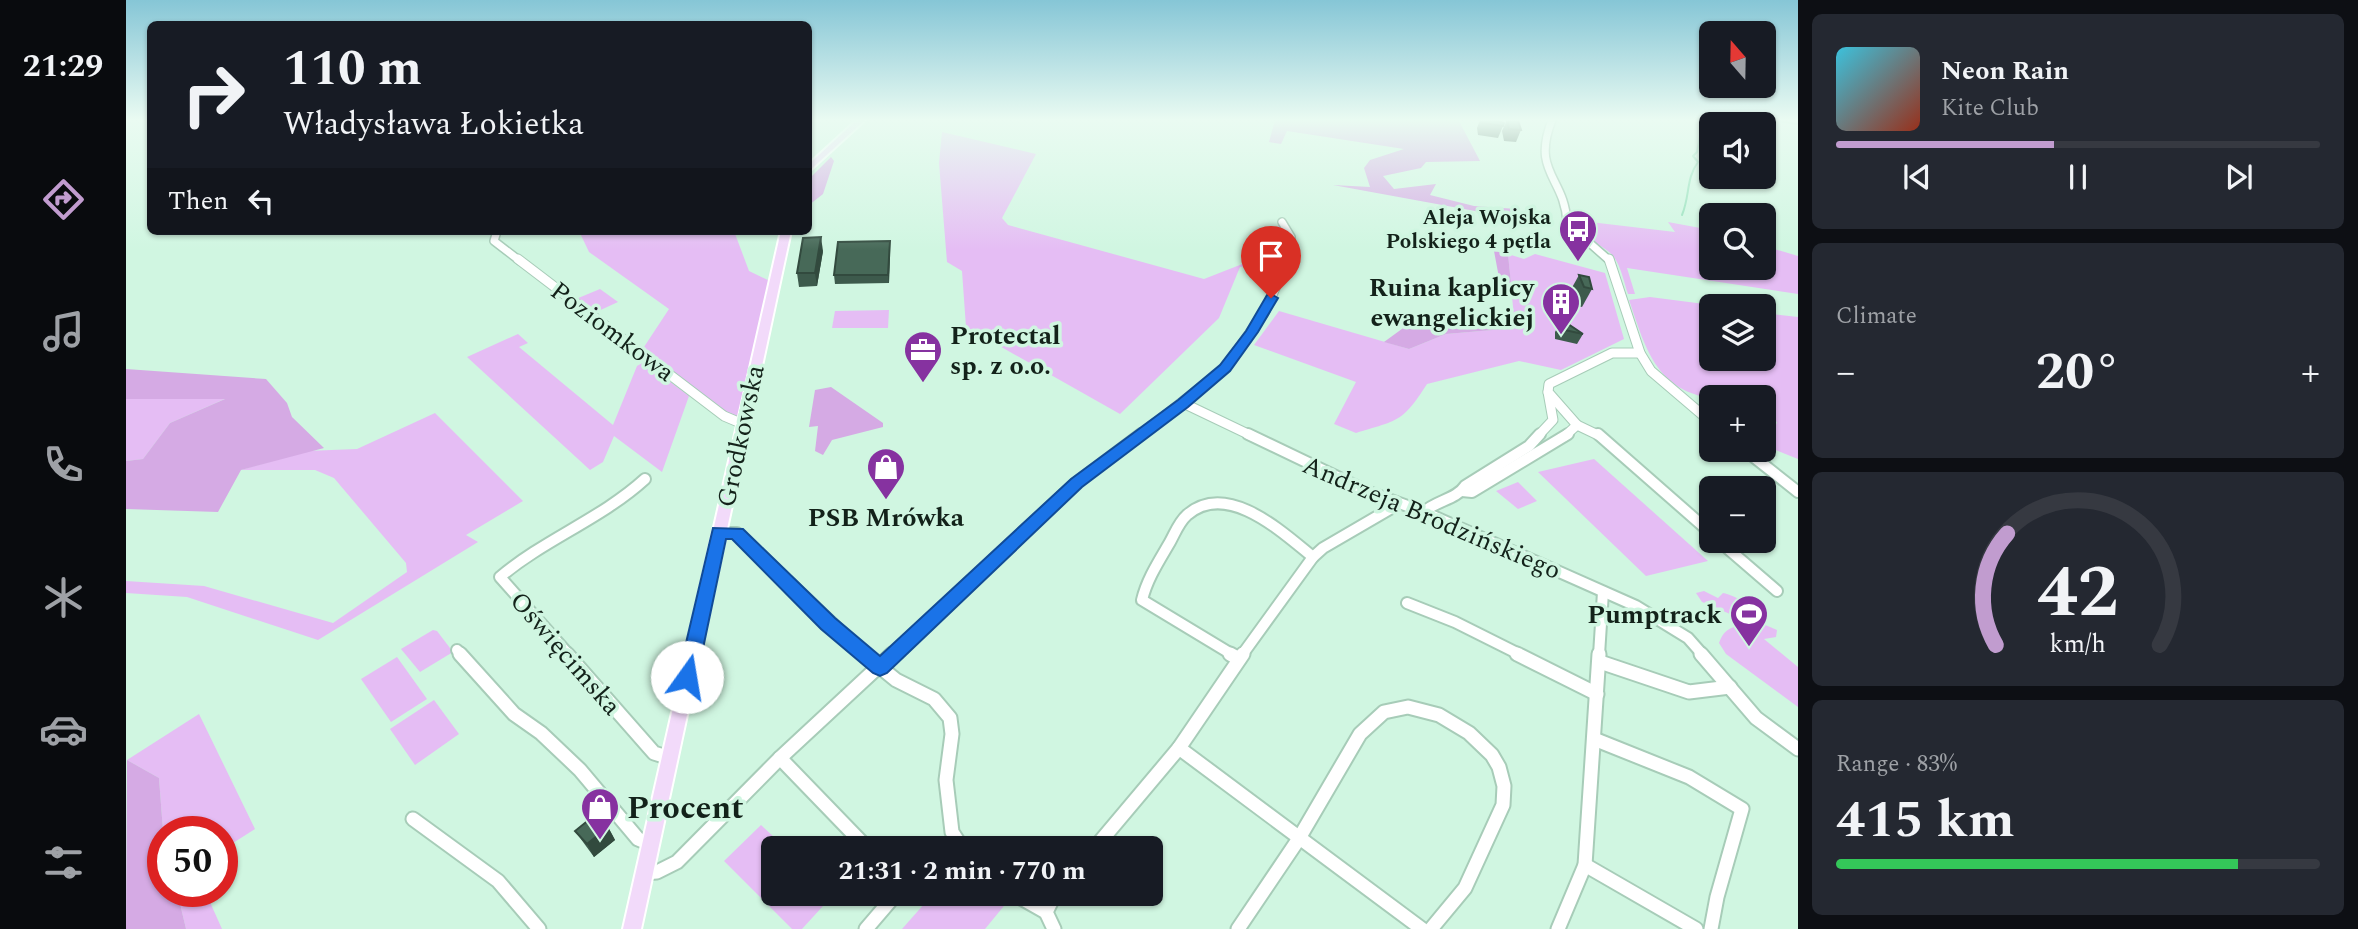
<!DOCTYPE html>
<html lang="en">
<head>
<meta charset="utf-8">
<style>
  :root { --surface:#171b24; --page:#242831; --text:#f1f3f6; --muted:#9ea1a6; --line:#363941; --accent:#c19ccf }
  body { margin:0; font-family:Spectral,serif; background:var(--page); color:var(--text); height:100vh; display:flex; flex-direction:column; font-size:26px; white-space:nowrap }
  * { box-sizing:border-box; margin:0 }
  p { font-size:23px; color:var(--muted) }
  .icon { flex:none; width:38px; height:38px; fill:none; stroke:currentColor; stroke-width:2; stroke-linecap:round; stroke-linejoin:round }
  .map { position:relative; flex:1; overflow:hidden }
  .side { display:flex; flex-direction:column; gap:14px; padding:14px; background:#0d0f14; width:560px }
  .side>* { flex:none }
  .guide { position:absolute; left:21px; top:21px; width:665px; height:214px; border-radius:10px; box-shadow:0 2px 5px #0004; background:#171b24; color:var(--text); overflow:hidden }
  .needle { width:46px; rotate:340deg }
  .tools { position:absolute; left:1573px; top:21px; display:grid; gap:14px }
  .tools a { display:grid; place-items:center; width:77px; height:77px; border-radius:10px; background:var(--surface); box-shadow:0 2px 5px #0004; font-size:35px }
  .speed { position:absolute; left:21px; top:816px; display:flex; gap:14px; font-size:35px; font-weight:700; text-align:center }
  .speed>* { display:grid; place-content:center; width:91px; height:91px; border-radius:50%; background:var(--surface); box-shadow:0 2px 5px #0004; line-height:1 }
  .speed .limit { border:10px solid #d22; background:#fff; color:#111 }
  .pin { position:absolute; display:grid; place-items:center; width:60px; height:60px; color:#fff; margin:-72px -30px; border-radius:50% 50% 50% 0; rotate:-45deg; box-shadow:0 0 7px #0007 }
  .pin .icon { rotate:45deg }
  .me { position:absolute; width:77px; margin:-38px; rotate:13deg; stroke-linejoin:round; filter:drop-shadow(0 0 5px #0008) }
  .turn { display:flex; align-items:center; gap:24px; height:147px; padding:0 21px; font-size:32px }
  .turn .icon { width:91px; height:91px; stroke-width:2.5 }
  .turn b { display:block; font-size:49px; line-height:60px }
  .then { display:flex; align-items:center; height:66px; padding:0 21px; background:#0003; gap:14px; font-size:26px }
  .big { font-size:52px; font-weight:700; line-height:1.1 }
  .side .tile { flex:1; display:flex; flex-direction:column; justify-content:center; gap:10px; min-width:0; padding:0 24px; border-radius:10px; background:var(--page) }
  .side .dial { align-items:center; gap:0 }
  .dial svg { height:182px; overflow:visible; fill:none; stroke:var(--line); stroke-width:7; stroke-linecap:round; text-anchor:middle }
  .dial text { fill:var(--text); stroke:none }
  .song { display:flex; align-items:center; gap:21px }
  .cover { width:84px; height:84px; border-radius:10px; background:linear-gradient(135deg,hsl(190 70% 55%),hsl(10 70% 35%)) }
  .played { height:7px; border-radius:4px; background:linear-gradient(90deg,var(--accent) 45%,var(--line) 45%) }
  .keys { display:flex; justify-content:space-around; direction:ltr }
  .heat { display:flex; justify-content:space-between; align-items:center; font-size:38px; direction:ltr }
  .charge { height:10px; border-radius:5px; background:linear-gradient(90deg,#34c759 83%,var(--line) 0) }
  .trip { position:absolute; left:635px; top:836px; width:402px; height:70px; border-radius:10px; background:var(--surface); box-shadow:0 2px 5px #0004; font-weight:700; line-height:70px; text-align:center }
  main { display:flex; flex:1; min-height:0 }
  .menu { display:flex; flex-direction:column; width:126px; justify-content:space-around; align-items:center; background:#090b0e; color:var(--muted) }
  .menu .icon { width:49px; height:49px }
  .menu .selected { color:var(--accent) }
  .menu b { font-size:32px; color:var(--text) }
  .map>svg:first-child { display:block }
  .green { fill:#e5bdf4 }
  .forest { fill:#d5aae4 }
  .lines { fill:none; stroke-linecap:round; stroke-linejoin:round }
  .stream { stroke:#94e0ba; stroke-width:2 }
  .minor-far3-casing { stroke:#a7ccb8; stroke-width:10 }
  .minor-far2-casing { stroke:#a7ccb8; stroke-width:11 }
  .minor-far1-casing { stroke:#a7ccb8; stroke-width:14 }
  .minor-casing { stroke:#a7ccb8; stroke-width:17 }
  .major-casing { stroke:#fff; stroke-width:4 }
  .minor-far3 { stroke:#fff; stroke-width:7 }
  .minor-far2 { stroke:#fff; stroke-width:9 }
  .minor-far1 { stroke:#fff; stroke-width:10 }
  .minor { stroke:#fff; stroke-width:13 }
  .major { fill:#f2dafa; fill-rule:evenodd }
  .wall { fill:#3d5a4c }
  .shaded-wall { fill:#324a3e }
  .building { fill:#476958; stroke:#324a3e; stroke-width:2 }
  .route { fill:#1a73e8; stroke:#114b97; stroke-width:2 }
  .labels { text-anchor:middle; stroke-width:7; stroke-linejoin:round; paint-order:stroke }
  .far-poi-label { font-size:21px; font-weight:bold; fill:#13221a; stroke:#d0f6e1; text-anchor:end }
  .poi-label { font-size:26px; font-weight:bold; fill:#13221a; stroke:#d0f6e1; text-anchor:end }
  .street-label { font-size:26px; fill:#13221a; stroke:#d0f6e1 }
  .near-poi-label { font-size:32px; font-weight:bold; fill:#13221a; stroke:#d0f6e1; text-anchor:start }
</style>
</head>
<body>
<main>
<nav class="menu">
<b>21:29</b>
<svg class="icon selected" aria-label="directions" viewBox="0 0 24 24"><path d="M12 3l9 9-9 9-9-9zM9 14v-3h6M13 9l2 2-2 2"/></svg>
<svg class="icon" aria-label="music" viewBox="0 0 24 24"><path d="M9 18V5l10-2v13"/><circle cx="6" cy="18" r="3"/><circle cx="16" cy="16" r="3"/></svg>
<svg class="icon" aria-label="phone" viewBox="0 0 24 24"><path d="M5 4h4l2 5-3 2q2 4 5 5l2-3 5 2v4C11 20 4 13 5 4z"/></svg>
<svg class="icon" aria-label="climate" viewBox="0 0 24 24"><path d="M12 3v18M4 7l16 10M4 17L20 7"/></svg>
<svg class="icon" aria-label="car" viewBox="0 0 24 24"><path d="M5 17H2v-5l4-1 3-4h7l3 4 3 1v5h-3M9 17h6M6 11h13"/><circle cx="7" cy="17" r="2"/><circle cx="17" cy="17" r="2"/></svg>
<svg class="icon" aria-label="filters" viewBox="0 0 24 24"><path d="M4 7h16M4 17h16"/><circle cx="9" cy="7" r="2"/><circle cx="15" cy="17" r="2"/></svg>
</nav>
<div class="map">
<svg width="1672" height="929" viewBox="0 0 1672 929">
  <rect width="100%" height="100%" fill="#d0f6e1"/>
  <g class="green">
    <polygon points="816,132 910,154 876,218 882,225 1078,279 1147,252 1153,244 1152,224 1155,224 1163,237 1163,244 1170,246 1170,257 1114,267 1093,318 994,414 840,327 836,271 821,262 813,163"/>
    <path d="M1447 220 1549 232 1542 222 1585 230 1586 268H1638V246L1672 256V294L1501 268 1509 294H1502C1498 282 1495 267 1488 257 1477 243 1451 238 1447 220Z"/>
    <polygon points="453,231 608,231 623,271 644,281 613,416 608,418 595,410 516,350 543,309 463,252"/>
    <path d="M1382 254 1398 259 1409 254 1479 273 1498 339 1435 370 1393 361 1301 384C1276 423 1272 420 1230 433L1208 424 1230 382 1128 345 1153 311 1283 349 1320 334 1389 328Z"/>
    <polygon points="474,289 492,302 468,313 450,299"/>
    <path d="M1524 297 1594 306H1586V359H1638V313L1672 317V459L1642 447 1651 422 1638 417V397C1621 397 1600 400 1584 398 1529 389 1519 346 1503 300Z"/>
    <polygon points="763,310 762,328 706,328 709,311"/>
    <polygon points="392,334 402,343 393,347 487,425 511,366 518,362 563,396 536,472 488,436 477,462 464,470 341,357"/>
    <polygon points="101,398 44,423 17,459 0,461 0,399"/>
    <polygon points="309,413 397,501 340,535 352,542 192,640 61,597 0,593 0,581 78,586 207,623 281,572 280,563 208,478 189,470 115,470 180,451 231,449"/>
    <polygon points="1468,459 1582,561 1520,576 1412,472"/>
    <polygon points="1392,482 1411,501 1392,509 1370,491"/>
    <path d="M1578 591 1592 598 1597 593C1609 595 1629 607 1630 621L1651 630 1650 637 1638 639 1672 667V707L1600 654 1593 643C1598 630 1604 626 1619 626L1618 620 1576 602 1570 593Z"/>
    <polygon points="307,630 311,631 327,652 294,672 275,649"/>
    <polygon points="271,657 301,699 265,722 235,679"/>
    <polygon points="308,700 333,734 289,765 264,729"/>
    <polygon points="73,714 129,829 96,850 96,831 37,831 33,778 1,760"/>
    <polygon points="635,825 661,849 648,849 648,894 708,894 676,929 666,929 598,861"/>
    <polygon points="51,891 79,891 96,929 60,929"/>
    <polygon points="807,894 874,894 882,901 859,929 776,929"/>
  </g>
  <g class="forest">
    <polygon points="1149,120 1337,120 1333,121 1354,161 1300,162 1295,168 1257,176 1268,189 1310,184 1304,195 1348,206 1391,209 1387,221 1349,211 1207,185 1244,187 1238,168 1244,160 1278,149 1161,131 1155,144 1143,142"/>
    <polygon points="705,157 708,161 697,194 683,205 683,179"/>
    <polygon points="1368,251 1382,254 1386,294 1374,283"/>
    <polygon points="1388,316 1390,328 1320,334 1283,349 1258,342 1280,326 1321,318"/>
    <polygon points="0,369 140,379 161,403 166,417 198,448 115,470 92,512 0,509 0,461 17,459 44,423 99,399 0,399"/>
    <polygon points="705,387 757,423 757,427 706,440 697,455 689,451 692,426 683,427 689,390"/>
    <polygon points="1,760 33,778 37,831 37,891 51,891 60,929 0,929"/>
  </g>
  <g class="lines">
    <g class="stream">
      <polyline points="1646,120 1672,124"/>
      <path d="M1556 215C1564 196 1560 178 1572 162L1567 156 1571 152 1574 136 1582 130 1579 120"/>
    </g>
    <defs>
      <g id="minor-far3">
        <path d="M1426 120C1405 173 1439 177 1441 223L1484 261"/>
        <polyline points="1156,222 1165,237 1161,261"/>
        <polyline points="371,231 368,241 394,261"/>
      </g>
      <g id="minor-far2">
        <polyline points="392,259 598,416 617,424"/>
        <polyline points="1483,259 1514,353 1525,371 1586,423"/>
        <polyline points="1057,403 1126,436"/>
        <polyline points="1451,425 1474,436"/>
        <polyline points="1013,436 1099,368 1138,313 1162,259"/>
        <polyline points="1412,436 1427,420 1422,392"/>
        <polyline points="1439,436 1451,425 1422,392 1423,384 1486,353 1514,353"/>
      </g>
      <g id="minor-far1">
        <polyline points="1122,434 1243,492 1298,512 1510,606 1562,638 1577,655"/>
        <polyline points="1472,434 1586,534"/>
        <polyline points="1619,450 1672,492"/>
        <polyline points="1336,491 1346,492 1442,434"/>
        <path d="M1298 512C1309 501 1331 499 1339 486L1403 446 1414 434"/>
        <polyline points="593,533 611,533 740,655"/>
        <polyline points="1593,541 1651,591"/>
        <polyline points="1281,603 1329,622 1395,655"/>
        <polyline points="331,650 336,655"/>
        <path d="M443 655 374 577C419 539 475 519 519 479"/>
        <polyline points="765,655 950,483 1015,434"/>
        <path d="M1107 655 1016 600C1021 579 1033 561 1044 542 1049 533 1053 522 1061 515 1101 480 1156 532 1187 557"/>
        <polyline points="1116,655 1187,557 1197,548 1264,509 1270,502"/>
        <polyline points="1473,655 1477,592"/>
      </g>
      <g id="minor">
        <polyline points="334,654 388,714 415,733 454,770 512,839 524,844"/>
        <polyline points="441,654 528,753 544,758"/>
        <polyline points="738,654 770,680 808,699 824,718 826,734 820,780 826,832 837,849"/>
        <polyline points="1104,654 1113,659"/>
        <polyline points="1391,654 1471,694"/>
        <polyline points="1575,654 1630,718 1672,749"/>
        <polyline points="1474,662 1563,692 1604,687"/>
        <polyline points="1468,739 1563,777 1616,809 1591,897 1585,929"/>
        <polyline points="1053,748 1296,929"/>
        <polyline points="654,758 742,849"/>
        <polyline points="287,819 372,881 413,929"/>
        <polyline points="968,849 1053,748 1117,654"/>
        <polyline points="1459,865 1570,929"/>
        <polyline points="518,873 531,872 551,862 654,758 766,654"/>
        <polyline points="888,894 920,912"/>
        <polyline points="740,929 770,894"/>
        <polyline points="928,929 920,912 929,894"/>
        <polyline points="1112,929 1172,840 1234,734 1258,712 1282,707 1313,715 1343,733 1366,755 1373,767 1378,786 1377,805 1339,888 1305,929"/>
        <polyline points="1432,929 1459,865 1473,654"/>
      </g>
      <g id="major">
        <polygon points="731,120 739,120 682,172 682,165"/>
        <polygon points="655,231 665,231 515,929 497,929"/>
      </g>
    </defs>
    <use href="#minor-far3" class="minor-far3-casing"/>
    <use href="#minor-far2" class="minor-far2-casing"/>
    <use href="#minor-far1" class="minor-far1-casing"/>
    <use href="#minor" class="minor-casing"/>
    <use href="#major" class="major-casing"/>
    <use href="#minor-far3" class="minor-far3"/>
    <use href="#minor-far2" class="minor-far2"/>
    <use href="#minor-far1" class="minor-far1"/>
    <use href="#minor" class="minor"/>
    <use href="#major" class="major"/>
  </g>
  <g class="wall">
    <polygon points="1354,120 1370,120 1377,126 1372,138 1352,135 1351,128"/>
    <polygon points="1381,120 1395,130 1390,142 1378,141 1376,131"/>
    <polygon points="764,241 763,283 709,284 708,275"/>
    <polygon points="697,251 691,286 673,287 671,273"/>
    <polygon points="1453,275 1466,289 1456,307 1448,305 1443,293"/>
    <polygon points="1434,323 1457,334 1451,344 1429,339 1429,332"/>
    <polygon points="482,827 489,840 468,857 449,831"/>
  </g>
  <g class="shaded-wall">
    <polygon points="695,237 697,251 691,286 689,273"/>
    <polygon points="764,241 764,250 763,283 762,275"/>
    <polygon points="482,827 489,840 468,857 461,844"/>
  </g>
  <g class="building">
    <polygon points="1356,120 1370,120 1378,123 1377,126 1357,123"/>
    <polygon points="1381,120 1392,120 1395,130 1383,129"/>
    <polygon points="695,237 689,273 671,273 677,238"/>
    <polygon points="764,241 762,275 708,275 712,242"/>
    <polygon points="1453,275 1463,277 1466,289 1458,287"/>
    <polygon points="1434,323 1442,324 1457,334 1434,329"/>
    <polygon points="470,814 482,827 461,844 449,831"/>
  </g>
  <linearGradient id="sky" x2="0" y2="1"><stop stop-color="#86c6d6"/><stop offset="0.48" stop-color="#eafbf2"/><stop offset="1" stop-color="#eafbf2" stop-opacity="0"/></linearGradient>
  <rect width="1672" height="250" fill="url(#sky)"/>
  <polygon class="route" points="1145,294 1152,298 1132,332 1104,371 1062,407 956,487 761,673 754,676 747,673 695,629 606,539 600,539 571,677 568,683 561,685 554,683 552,677 587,528 617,529 709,618 754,656 945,479 1052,400 1094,365 1120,331 1141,295"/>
  <defs>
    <symbol id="bus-pin" viewBox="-11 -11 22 30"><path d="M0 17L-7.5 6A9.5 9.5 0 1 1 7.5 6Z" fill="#8632a0" stroke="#d0f6e1"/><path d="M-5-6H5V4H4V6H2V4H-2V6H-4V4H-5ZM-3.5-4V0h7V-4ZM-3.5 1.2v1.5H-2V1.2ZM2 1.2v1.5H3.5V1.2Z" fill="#fff"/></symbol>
    <symbol id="building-pin" viewBox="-11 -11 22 30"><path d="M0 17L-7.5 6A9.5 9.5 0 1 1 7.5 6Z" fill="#8632a0" stroke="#d0f6e1"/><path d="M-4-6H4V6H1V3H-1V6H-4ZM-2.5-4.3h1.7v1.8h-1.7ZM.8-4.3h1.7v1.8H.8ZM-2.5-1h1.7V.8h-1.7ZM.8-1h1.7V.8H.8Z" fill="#fff"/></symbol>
    <symbol id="office-pin" viewBox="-11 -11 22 30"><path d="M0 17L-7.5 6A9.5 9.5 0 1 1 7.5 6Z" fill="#8632a0" stroke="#d0f6e1"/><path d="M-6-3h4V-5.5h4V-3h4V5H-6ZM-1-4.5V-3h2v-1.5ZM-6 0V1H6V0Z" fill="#fff"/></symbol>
    <symbol id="shop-pin" viewBox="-11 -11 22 30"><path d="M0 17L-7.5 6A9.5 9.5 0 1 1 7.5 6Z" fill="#8632a0" stroke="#d0f6e1"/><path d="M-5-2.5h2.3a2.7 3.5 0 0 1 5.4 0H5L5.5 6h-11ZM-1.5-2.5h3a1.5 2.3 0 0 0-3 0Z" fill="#fff"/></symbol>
    <symbol id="stadium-pin" viewBox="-11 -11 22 30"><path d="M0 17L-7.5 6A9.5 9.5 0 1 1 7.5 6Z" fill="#8632a0" stroke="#d0f6e1"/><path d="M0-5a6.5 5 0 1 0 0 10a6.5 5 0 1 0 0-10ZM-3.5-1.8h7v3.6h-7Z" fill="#fff"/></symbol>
  </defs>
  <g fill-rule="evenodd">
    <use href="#bus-pin" x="1430" y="207" width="44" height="60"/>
    <use href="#building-pin" x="1413" y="280" width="44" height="60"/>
    <use href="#office-pin" x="775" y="328" width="44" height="60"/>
    <use href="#shop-pin" x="738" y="445" width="44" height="60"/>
    <use href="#stadium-pin" x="1601" y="592" width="44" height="60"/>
    <use href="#shop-pin" x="452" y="785" width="44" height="60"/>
  </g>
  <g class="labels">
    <g class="far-poi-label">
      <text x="1425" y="224">Aleja Wojska<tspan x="1425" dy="24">Polskiego 4 pętla</tspan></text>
    </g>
    <g class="poi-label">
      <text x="1408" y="296">Ruina kaplicy<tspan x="1408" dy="30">ewangelickiej</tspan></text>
      <text x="824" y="344" text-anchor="start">Protectal<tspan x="824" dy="30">sp. z o.o.</tspan></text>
      <text x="760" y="526" text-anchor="middle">PSB Mrówka</text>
      <text x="1596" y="623">Pumptrack</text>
    </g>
    <g class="street-label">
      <text transform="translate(487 331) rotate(37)" y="9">Poziomkowa</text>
      <text transform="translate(614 436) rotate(-78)" y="9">Grodkowska</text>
      <text transform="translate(1306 517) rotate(23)" y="9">Andrzeja Brodzińskiego</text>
      <text transform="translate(440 653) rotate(49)" y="9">Oświęcimska</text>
    </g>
    <g class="near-poi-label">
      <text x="501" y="818">Procent</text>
    </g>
  </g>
</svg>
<div class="tools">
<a><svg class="needle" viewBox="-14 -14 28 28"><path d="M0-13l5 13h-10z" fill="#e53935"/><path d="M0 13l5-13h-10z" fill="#9ea1a6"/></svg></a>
<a><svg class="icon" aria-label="sound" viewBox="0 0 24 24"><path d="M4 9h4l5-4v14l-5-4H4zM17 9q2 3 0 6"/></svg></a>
<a><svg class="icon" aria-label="search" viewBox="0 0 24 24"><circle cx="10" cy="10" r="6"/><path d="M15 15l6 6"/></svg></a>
<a><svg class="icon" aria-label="layers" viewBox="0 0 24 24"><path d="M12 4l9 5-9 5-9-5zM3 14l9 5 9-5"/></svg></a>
<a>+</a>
<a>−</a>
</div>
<div class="speed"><div class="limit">50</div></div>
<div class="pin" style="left:1145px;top:298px;background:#d93025"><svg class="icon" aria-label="arrive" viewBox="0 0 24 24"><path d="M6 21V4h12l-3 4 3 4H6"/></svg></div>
<svg class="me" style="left:561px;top:677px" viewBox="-20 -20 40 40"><circle r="19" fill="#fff"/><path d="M0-13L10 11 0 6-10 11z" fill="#1a73e8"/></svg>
<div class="trip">21:31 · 2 min · 770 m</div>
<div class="guide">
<div class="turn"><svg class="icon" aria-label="right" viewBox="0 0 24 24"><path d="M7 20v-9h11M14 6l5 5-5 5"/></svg><div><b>110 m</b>Władysława Łokietka</div></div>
<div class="then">Then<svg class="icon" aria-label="left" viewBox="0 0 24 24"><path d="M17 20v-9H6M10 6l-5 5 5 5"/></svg></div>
</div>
</div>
<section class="side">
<div class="tile">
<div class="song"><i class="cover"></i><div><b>Neon Rain</b><p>Kite Club</p></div></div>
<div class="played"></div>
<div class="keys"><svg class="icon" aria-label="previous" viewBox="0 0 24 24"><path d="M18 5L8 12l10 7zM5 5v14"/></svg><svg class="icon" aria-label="pause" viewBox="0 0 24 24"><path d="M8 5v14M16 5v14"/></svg><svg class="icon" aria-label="next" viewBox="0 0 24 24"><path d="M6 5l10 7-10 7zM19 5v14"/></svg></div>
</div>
<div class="tile"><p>Climate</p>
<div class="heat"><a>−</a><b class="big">20°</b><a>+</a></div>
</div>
<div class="tile dial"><svg viewBox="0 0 100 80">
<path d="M14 69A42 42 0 1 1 86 69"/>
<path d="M14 69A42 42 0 0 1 19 20" stroke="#c19ccf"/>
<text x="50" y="56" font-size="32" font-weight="700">42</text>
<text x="50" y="72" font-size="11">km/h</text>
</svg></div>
<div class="tile"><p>Range · 83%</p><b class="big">415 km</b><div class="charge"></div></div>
</section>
</main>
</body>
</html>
